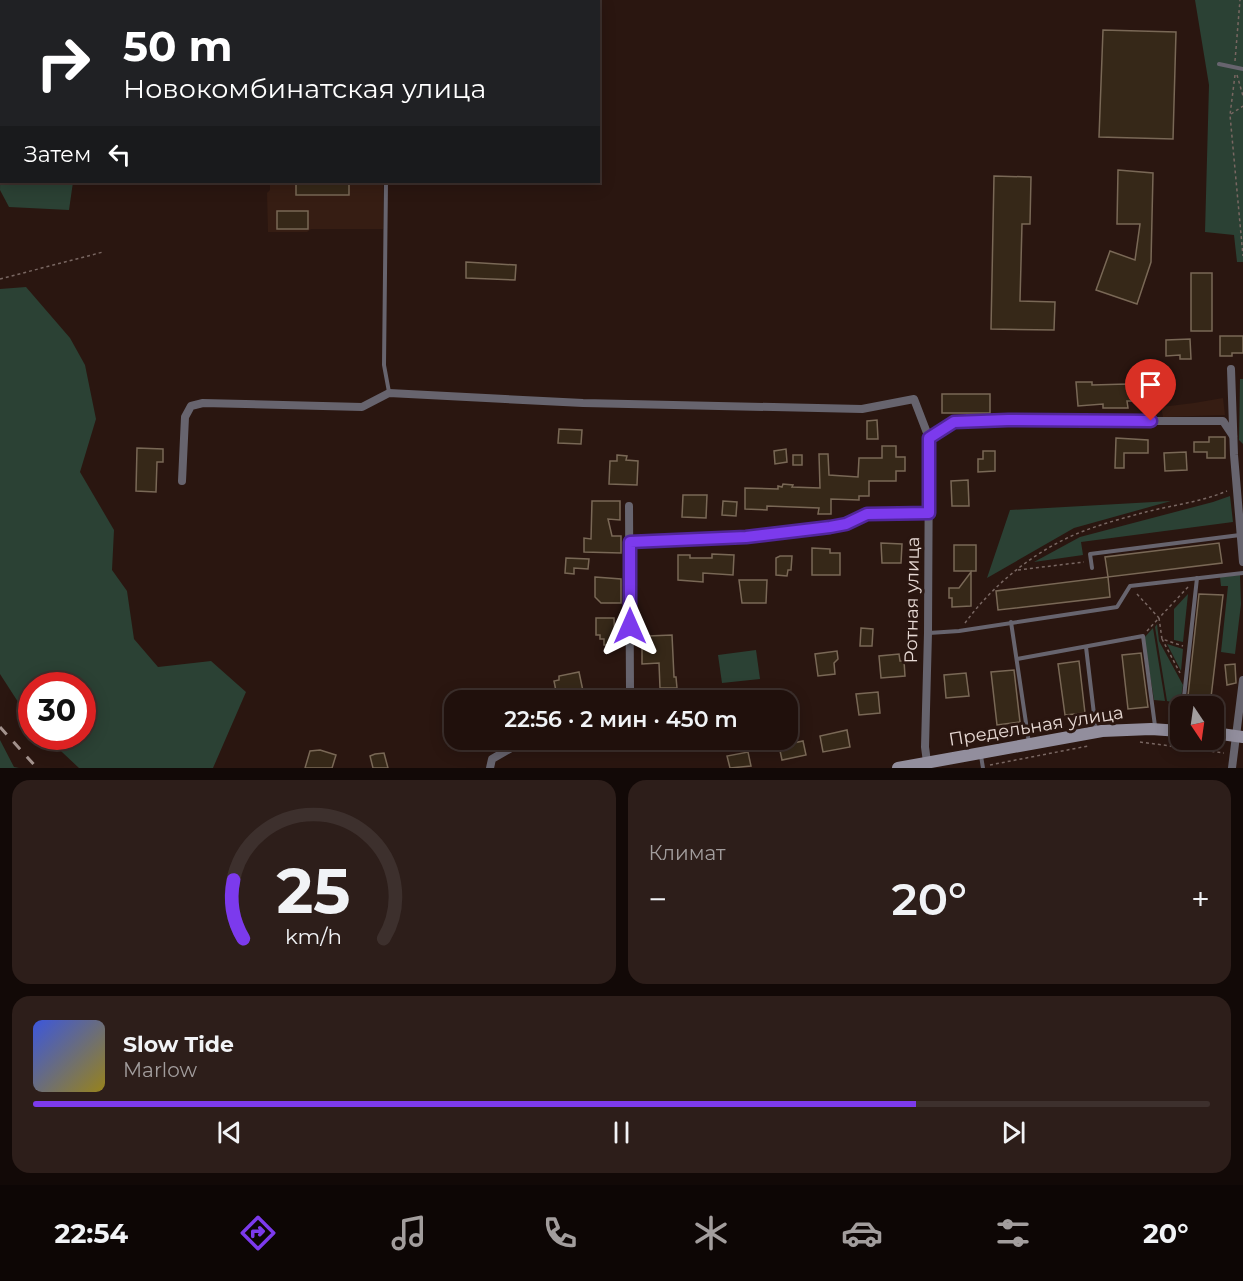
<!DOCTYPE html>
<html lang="ru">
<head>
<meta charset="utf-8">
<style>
  :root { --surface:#20100c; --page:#2d1e1a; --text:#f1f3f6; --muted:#a29d9d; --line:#3d302d; --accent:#7c3aed }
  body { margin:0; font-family:Montserrat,sans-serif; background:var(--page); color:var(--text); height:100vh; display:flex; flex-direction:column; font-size:22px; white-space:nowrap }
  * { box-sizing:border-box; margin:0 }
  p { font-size:20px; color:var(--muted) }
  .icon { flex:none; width:33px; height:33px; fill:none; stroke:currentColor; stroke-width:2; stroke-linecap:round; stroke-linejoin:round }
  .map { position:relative; height:768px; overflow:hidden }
  .side { display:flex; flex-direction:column; gap:12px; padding:12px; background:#120907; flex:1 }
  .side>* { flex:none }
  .top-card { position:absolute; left:0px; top:0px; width:600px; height:183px; box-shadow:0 3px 15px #0003,0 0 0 2px var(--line); background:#202124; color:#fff; overflow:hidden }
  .needle { width:39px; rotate:167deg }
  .controls { position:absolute; left:1170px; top:696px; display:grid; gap:12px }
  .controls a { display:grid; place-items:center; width:54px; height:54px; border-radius:12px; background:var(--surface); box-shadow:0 3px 15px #0003,0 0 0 2px var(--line); font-size:30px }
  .speed { position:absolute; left:18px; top:672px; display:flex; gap:12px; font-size:30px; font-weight:700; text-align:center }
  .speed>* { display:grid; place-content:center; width:78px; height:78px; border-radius:50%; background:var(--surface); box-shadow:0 3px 15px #0003,0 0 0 2px var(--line); line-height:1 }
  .speed .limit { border:9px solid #d22; background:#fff; color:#111 }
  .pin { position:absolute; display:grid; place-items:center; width:51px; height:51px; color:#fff; margin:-62px -26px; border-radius:50% 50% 50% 0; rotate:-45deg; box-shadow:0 0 6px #0007 }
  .pin .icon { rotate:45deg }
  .me { position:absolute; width:66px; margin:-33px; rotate:0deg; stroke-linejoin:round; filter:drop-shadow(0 0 4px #0008) }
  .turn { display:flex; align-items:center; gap:21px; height:126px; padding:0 24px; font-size:27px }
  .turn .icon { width:78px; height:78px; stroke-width:2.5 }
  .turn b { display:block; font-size:42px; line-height:51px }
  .then { display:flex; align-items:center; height:57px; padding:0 24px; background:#0003; gap:12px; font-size:22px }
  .big { font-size:45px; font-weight:600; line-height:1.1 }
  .side .tile { flex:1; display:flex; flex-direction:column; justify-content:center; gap:9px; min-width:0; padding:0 21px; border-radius:18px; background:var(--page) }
  .side .dial { align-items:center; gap:0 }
  .dial svg { height:156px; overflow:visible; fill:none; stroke:var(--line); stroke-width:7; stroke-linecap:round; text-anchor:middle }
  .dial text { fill:var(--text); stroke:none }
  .song { display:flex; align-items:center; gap:18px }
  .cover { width:72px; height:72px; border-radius:9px; background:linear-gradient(135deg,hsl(230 70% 55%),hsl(50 70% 35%)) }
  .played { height:6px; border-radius:3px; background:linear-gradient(90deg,var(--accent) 75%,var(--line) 75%) }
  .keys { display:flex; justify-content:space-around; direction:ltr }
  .heat { display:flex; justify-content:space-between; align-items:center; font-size:33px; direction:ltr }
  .side .tiles { flex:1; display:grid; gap:12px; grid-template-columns:1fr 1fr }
  .tile:last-child { grid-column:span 2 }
  .trip { position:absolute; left:444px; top:690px; width:354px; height:60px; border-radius:18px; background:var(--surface); box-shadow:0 3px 15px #0003,0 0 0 2px var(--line); font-weight:600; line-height:60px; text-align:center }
  .menu { display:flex; height:96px; justify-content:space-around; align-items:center; background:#0d0605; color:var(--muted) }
  .menu .icon { width:42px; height:42px }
  .menu .on { color:var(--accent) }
  .menu b { font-size:27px; color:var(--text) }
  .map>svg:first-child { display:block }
  .built { fill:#361d13 }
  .green { fill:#2b4134 }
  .building { fill:#362818; stroke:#796856; stroke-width:1.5 }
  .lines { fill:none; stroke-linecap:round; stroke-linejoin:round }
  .path { stroke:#796762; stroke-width:1.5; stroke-dasharray:3 3; stroke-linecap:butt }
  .lane { stroke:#67646e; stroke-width:4 }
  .street { stroke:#67646e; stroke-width:8 }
  .secondary { stroke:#928e9d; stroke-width:12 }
  .rail { stroke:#a3928d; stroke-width:3; stroke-dasharray:10 10; stroke-linecap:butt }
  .route-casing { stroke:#51269a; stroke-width:15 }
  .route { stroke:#7c3aed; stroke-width:10 }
  .labels { text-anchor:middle; stroke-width:6; stroke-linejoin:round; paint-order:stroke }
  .street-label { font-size:18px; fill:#e7d9d4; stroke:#2a1610 }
</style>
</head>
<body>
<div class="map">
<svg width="1243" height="768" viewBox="0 0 1243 768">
  <rect width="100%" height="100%" fill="#2a1610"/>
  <g class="built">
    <polygon points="270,182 383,182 383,229 311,229 307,232 268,232 267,193 270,190"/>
    <polygon points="1223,398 1225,415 1163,417 1161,407 1194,403"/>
  </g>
  <g class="green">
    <polygon points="1195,0 1243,0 1243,262 1237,262 1234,235 1205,232 1209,85"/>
    <polygon points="1,143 2,182 73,182 69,210 9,207 0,190"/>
    <polygon points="26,287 70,338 85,365 96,419 80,472 114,530 112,570 127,591 134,639 158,667 211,661 246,692 213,768 79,768 46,737 82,736 82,686 32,686 31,722 0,674 0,289"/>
    <polygon points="1240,379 1243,379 1243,444 1239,440"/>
    <polygon points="1230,496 1233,522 1081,542 1083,555 1034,562 1080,537 1213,502"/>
    <polygon points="1171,501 1074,528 987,578 1010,510"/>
    <polygon points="1240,575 1241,604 1235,654 1221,652 1228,586 1221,586 1220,577"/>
    <polygon points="1188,594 1183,642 1174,640 1174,609"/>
    <polygon points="1157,624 1159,641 1183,685 1180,704 1167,701 1155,627"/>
    <polygon points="1153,628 1165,701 1154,700 1144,638"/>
    <polygon points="1167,644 1183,649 1181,671"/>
    <polygon points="756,650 760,679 722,683 718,655"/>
    <polygon points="0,740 14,767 19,768 0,768"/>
  </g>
  <g class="building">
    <polygon points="1103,30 1176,32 1173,139 1099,137"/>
    <polygon points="1118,170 1153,173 1151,262 1137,304 1096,290 1110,251 1135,260 1140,224 1117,224"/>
    <polygon points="994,176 1031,177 1030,224 1022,224 1020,301 1055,302 1054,330 991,329"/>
    <rect x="296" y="182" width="53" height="13"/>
    <rect x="277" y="211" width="31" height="18"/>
    <polygon points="466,262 516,265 515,280 466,278"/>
    <rect x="1191" y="273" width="21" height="58"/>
    <polygon points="1220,336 1243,336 1243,353 1232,353 1232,356 1220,356"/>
    <polygon points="1190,339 1191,359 1180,359 1180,355 1166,356 1166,340"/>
    <polygon points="1076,382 1092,382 1092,385 1127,384 1127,391 1148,390 1148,401 1127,401 1128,408 1103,408 1103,404 1078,406"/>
    <rect x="942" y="394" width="48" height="19"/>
    <polygon points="877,420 878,439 867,439 867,421"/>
    <polygon points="559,429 582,430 581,444 558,443"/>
    <polygon points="1209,437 1225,437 1225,458 1207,458 1207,452 1194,452 1194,442 1209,442"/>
    <polygon points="1116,438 1148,440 1148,453 1124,453 1124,468 1115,468"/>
    <polygon points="882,446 896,446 896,457 905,457 905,471 896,471 896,481 869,481 869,496 859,496 859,500 831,499 831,514 818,514 819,508 767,506 767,510 745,509 745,488 778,489 778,486 782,487 783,484 793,485 792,487 820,488 819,454 828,454 829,475 858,477 859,458 882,458"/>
    <polygon points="137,448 163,449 163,462 157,462 156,492 136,491"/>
    <polygon points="786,449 787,462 775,464 774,451"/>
    <polygon points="983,451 995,451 995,471 978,472 978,459 983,459"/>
    <polygon points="1186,452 1187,470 1165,471 1164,453"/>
    <polygon points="617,455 627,456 626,460 638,461 637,485 609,484 610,461 617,461"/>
    <rect x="793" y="455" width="9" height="10"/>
    <polygon points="968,480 969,506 952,506 951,481"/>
    <polygon points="683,495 707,495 706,518 682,517"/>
    <polygon points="592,501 620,501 620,520 608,519 612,536 621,536 621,553 584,552 584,538 591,539"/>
    <polygon points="723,501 737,502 736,516 722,515"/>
    <polygon points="881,543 902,544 901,563 882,563"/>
    <polygon points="1219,543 1222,563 1108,577 1105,557"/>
    <rect x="954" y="545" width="22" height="26"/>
    <polygon points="812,548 830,549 830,553 840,553 840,575 812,575"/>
    <polygon points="712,554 734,555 733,575 703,573 703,582 678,580 678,555 690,555 690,558 712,558"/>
    <polygon points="780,556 792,556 791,570 788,570 787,576 776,575 776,558"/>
    <polygon points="566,558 589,559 588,569 574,568 574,574 565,573"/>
    <polygon points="971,572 971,606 952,607 952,598 949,598 949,588 959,588"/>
    <polygon points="595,577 621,579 621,603 601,603 595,597"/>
    <polygon points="1108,577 1110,597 998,610 996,591"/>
    <polygon points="739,580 767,580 766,603 742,603"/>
    <polygon points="1199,594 1223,595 1210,706 1187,705"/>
    <polygon points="596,618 614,618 615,645 604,645 604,639 600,639 600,635 596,635"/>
    <polygon points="861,628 873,629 872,646 860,646"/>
    <polygon points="672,635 674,677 676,677 677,688 660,688 659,663 642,664 642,649 649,649 648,636"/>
    <polygon points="837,651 838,659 834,663 835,674 818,676 815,654"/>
    <polygon points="1141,653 1148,707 1128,709 1122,655"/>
    <polygon points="899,654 900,661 904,661 905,676 881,678 879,656"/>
    <polygon points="1079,661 1085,713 1065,715 1058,664"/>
    <polygon points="1235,664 1236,683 1227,685 1225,665"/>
    <polygon points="1014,670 1020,722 997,725 991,672"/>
    <polygon points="579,672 583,691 557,696 554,681 559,680 559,676"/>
    <polygon points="966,673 969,696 946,698 944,675"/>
    <polygon points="878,692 880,713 859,715 856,694"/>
    <polygon points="847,730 850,747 823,752 820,736"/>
    <polygon points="803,741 806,755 782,760 779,746"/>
    <polygon points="320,750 336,755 332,768 305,768 310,751"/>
    <polygon points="748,752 751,766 730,768 727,756"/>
    <polygon points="384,753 388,768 373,768 370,756 375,754"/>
  </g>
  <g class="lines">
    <g class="path">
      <polyline points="389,2 389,0"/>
      <polyline points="1235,61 1240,0"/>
      <polyline points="1235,75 1230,115 1243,256"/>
      <polyline points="1237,75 1243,96"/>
      <polyline points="1231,114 1243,106"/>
      <polyline points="0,279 103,252"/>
      <polyline points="1018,570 1084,562"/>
      <polyline points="1137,594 1159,618 1188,587"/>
      <polyline points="1159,618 1162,639 1183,646"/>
      <path d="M965 623C993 585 1032 553 1076 534 1098 525 1123 518 1146 512 1173 505 1201 502 1227 491"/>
      <polyline points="1147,631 1158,619"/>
      <polyline points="1162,639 1180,673"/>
      <polyline points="1140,742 1224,753"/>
      <polyline points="990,765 1088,746"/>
    </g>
    <g class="lane">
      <polyline points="94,0 98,2"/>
      <polyline points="1219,64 1243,69"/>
      <polyline points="386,182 384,365 389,392"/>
      <polyline points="1092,568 1090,554 1240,535"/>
      <polyline points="1011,622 1029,743"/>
      <polyline points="929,633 959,631 1117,607 1130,586 1243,573"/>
      <polyline points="1086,647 1096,731"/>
      <polyline points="1017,659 1143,636 1155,726"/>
      <polyline points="1183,706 1197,578"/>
      <polyline points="981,756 983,768"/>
    </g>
    <g class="street">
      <polyline points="1231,369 1234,455 1243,562"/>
      <polyline points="929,438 954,422 1008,420 1031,421 1223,421 1233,436"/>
      <polyline points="182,481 185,417 191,406 203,403 362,407 389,393 583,403 862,409 914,399 929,438 928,633 925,747 927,762"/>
      <polyline points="630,542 746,537 830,527 846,524 867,514 929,513"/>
      <polyline points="622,700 630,689 629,506"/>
      <polyline points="490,768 492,759 525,740"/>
      <polyline points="1232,768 1243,680"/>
    </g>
    <g class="secondary">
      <polyline points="1214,733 1243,737"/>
      <polyline points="898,768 1102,731 1151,729 1180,731"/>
    </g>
    <polyline class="rail" points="0,727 37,768"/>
  </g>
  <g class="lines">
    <defs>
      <polyline id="route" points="630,626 630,542 746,537 830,527 846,524 867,514 929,513 929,438 954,422 1008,420 1151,421"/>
    </defs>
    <use href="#route" class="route-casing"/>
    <use href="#route" class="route"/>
  </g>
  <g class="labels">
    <g class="street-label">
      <text transform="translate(912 600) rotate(-89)" y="6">Ротная улица</text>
      <text transform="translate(1036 726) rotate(-9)" y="6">Предельная улица</text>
    </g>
  </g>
</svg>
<div class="controls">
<a><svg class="needle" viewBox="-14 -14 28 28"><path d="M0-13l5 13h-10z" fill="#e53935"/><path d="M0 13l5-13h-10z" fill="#a29d9d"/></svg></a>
</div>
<div class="speed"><div class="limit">30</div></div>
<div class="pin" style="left:1151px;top:421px;background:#d93025"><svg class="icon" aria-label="arrive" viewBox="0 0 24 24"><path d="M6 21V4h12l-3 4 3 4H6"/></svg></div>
<svg class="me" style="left:630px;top:626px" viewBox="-20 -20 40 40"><path d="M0-17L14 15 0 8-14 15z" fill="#7c3aed" stroke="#fff" stroke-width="4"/></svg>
<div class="trip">22:56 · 2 мин · 450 m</div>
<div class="top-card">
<div class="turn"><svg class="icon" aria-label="right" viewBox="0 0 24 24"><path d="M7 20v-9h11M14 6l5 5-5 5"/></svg><div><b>50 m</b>Новокомбинатская улица</div></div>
<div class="then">Затем<svg class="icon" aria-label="left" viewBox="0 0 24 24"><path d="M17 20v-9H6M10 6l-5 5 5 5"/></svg></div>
</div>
</div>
<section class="side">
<div class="tiles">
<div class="tile dial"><svg viewBox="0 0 100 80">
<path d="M14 69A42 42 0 1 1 86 69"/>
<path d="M14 69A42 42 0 0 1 9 39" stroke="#7c3aed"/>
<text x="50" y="56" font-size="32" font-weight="700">25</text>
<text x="50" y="72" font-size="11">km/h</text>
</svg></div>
<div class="tile"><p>Климат</p>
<div class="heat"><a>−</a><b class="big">20°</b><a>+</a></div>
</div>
<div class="tile">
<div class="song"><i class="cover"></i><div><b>Slow Tide</b><p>Marlow</p></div></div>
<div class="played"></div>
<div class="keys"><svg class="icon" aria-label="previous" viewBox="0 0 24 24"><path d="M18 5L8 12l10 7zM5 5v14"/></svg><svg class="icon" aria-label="pause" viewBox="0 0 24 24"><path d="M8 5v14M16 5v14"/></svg><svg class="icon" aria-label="next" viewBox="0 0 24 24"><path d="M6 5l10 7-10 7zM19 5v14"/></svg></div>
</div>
</div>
</section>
<nav class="menu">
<b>22:54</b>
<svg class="icon on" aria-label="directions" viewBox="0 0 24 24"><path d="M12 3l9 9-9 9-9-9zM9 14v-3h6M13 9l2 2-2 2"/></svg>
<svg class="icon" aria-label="music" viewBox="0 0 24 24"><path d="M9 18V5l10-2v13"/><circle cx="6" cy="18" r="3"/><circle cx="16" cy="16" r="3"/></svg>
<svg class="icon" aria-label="phone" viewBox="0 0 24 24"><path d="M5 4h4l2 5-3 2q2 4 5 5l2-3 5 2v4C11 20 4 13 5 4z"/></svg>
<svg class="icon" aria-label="climate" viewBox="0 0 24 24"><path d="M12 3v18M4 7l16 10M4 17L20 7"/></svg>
<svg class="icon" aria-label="car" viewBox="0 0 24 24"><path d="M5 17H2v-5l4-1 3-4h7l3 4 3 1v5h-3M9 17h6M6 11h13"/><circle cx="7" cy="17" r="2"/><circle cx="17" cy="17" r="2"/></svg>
<svg class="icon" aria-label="filters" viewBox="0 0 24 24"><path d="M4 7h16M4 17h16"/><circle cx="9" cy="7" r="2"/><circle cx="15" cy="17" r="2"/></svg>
<b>20°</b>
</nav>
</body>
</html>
